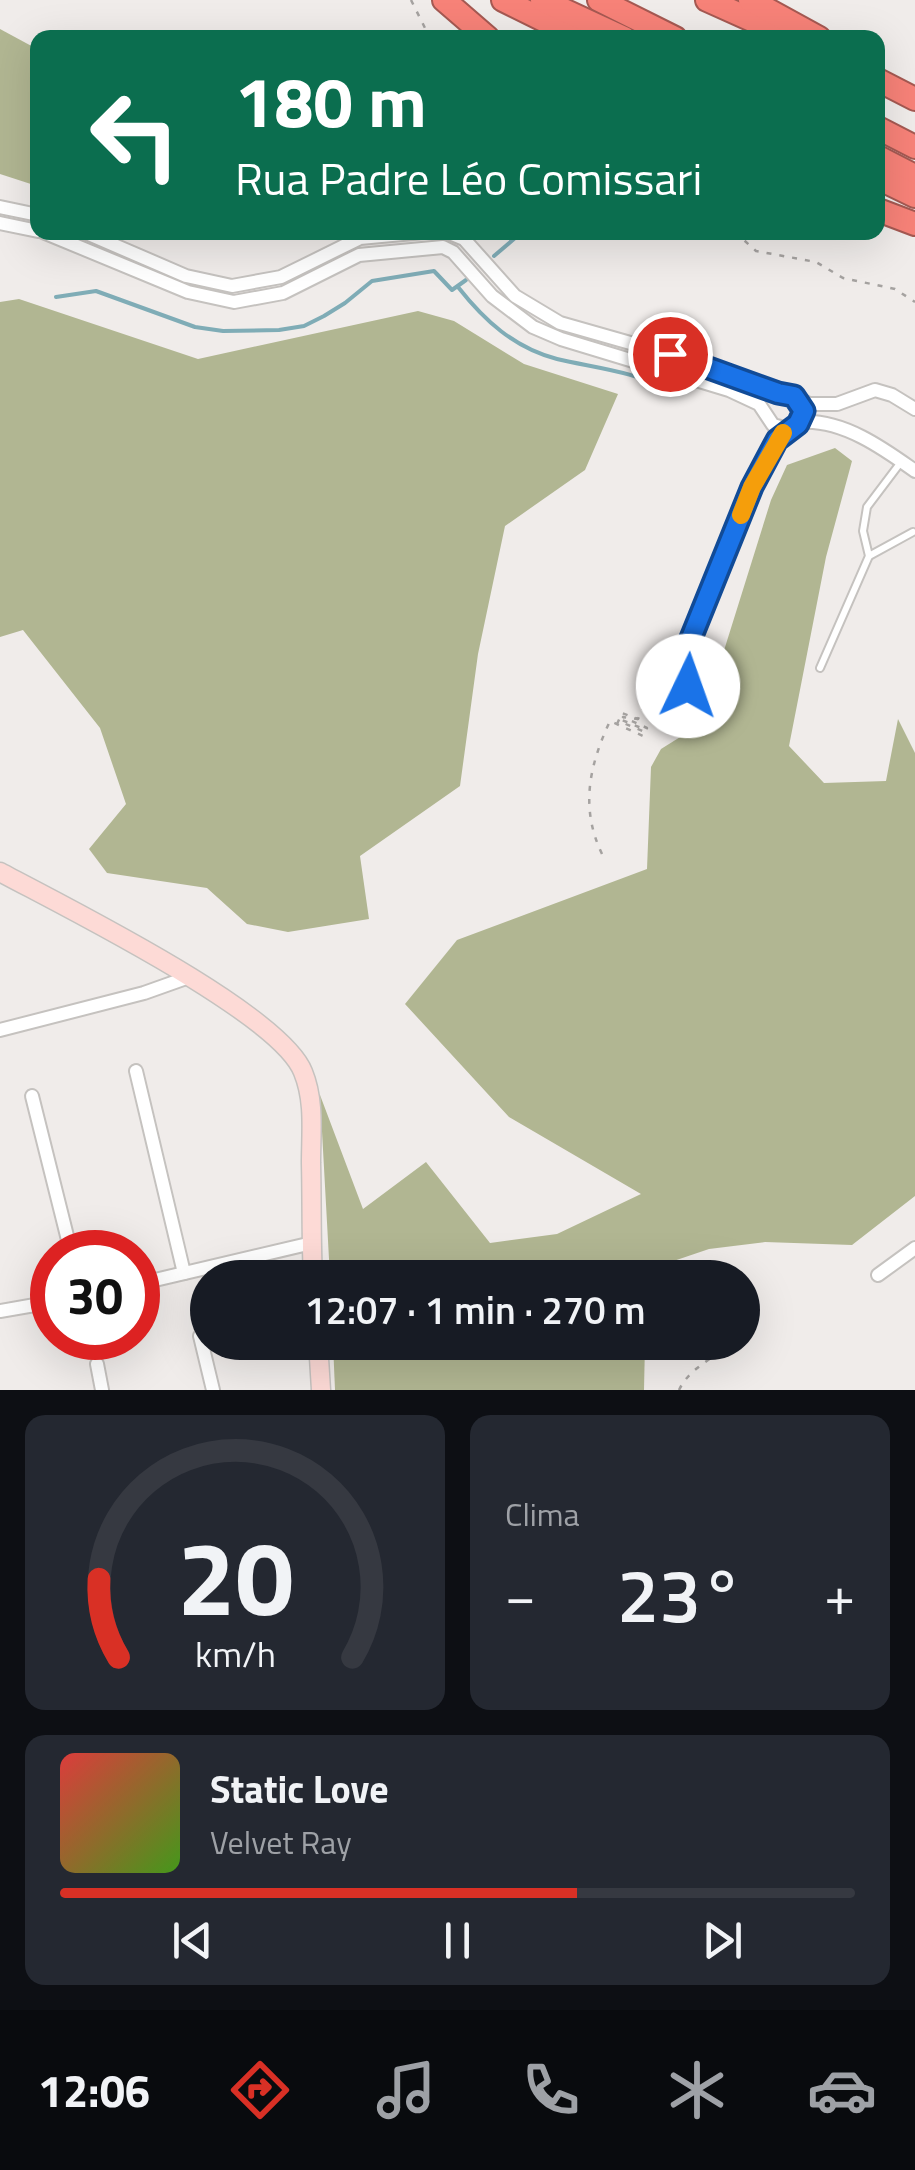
<!DOCTYPE html>
<html lang="pt">
<head>
<meta charset="utf-8">
<style>
  :root { --surface:#171b24; --page:#242831; --text:#f1f3f6; --muted:#9ea1a6; --line:#363941; --accent:#d93025 }
  body { margin:0; font-family:"Titillium Web",sans-serif; background:var(--page); color:var(--text); height:100vh; display:flex; flex-direction:column; font-size:38px; white-space:nowrap }
  * { box-sizing:border-box; margin:0 }
  p { font-size:32px; color:var(--muted) }
  .icon { flex:none; width:55px; height:55px; fill:none; stroke:currentColor; stroke-width:2; stroke-linecap:round; stroke-linejoin:round }
  .map { position:relative; height:1390px; overflow:hidden }
  .drawer { display:flex; flex-direction:column; gap:25px; padding:25px; background:#0d0f14; flex:1 }
  .drawer>* { flex:none }
  .banner { position:absolute; left:30px; top:30px; width:855px; height:210px; border-radius:20px; box-shadow:0 10px 40px #0002; background:#0b6e4f; color:#fff; overflow:hidden }
  .speed { position:absolute; left:30px; top:1230px; display:flex; gap:20px; font-size:50px; font-weight:700; text-align:center }
  .speed>* { display:grid; place-content:center; width:130px; height:130px; border-radius:50%; background:var(--surface); box-shadow:0 10px 40px #0002; line-height:1 }
  .speed .limit { border:15px solid #d22; background:#fff; color:#111 }
  .pin { position:absolute; display:grid; place-items:center; width:85px; height:85px; color:#fff; margin:-42px; border:5px solid #fff; border-radius:50%; box-shadow:0 2px 10px #0007 }
  .me { position:absolute; width:110px; margin:-55px; rotate:3deg; stroke-linejoin:round; filter:drop-shadow(0 0 8px #0008) }
  .turn { display:flex; align-items:center; gap:35px; height:210px; padding:0 40px; font-size:45px }
  .turn .icon { width:130px; height:130px; stroke-width:2.5 }
  .turn b { display:block; font-size:70px; line-height:85px }
  .big { font-size:75px; font-weight:600; line-height:1.1 }
  .drawer .widget { flex:1; display:flex; flex-direction:column; justify-content:center; gap:15px; min-width:0; padding:0 35px; border-radius:20px; background:var(--page) }
  .drawer .dial { align-items:center; gap:0 }
  .dial svg { height:260px; overflow:visible; fill:none; stroke:var(--line); stroke-width:7; stroke-linecap:round; text-anchor:middle }
  .dial text { fill:var(--text); stroke:none }
  .song { display:flex; align-items:center; gap:30px }
  .cover { width:120px; height:120px; border-radius:15px; background:linear-gradient(135deg,hsl(0 70% 55%),hsl(100 70% 35%)) }
  .played { height:10px; border-radius:5px; background:linear-gradient(90deg,var(--accent) 65%,var(--line) 65%) }
  .keys { display:flex; justify-content:space-around; direction:ltr }
  .heat { display:flex; justify-content:space-between; align-items:center; font-size:55px; direction:ltr }
  .drawer .tiles { flex:1; display:grid; gap:25px; grid-template-columns:1fr 1fr }
  .widget:last-child { grid-column:span 2 }
  .trip { position:absolute; left:190px; top:1260px; width:570px; height:100px; border-radius:50px; background:var(--surface); box-shadow:0 10px 40px #0002; font-weight:600; line-height:100px; text-align:center }
  .dock { display:flex; height:160px; justify-content:space-around; align-items:center; background:#090b0e; color:var(--muted) }
  .dock .icon { width:70px; height:70px }
  .dock .active { color:var(--accent) }
  .dock b { font-size:45px; color:var(--text) }
  .map>svg:first-child { display:block }
  .forest { fill:#b1b692 }
  .lines { fill:none; stroke-linecap:round; stroke-linejoin:round }
  .stream { stroke:#7facb6; stroke-width:4 }
  .lane-casing { stroke:#c5c2bf; stroke-width:10 }
  .street-casing { stroke:#c5c2bf; stroke-width:16 }
  .secondary-casing { stroke:#c5c2bf; stroke-width:21 }
  .highway-casing { stroke:#a55952; stroke-width:26 }
  .path { stroke:#a5a2a0; stroke-width:2.5; stroke-dasharray:5 8; stroke-linecap:butt }
  .lane { stroke:#fff; stroke-width:6 }
  .street { stroke:#fff; stroke-width:12 }
  .secondary { stroke:#fddad6; stroke-width:18 }
  .highway { stroke:#f78278; stroke-width:22 }
  .route-casing { stroke:#114b97; stroke-width:25 }
  .route { stroke:#1a73e8; stroke-width:18 }
  .slow { stroke:#f59e0b; stroke-width:18 }
</style>
</head>
<body>
<div class="map">
<svg width="915" height="1390" viewBox="0 0 915 1390">
  <rect width="100%" height="100%" fill="#f0ecea"/>
  <g class="forest">
    <polygon points="0,29 37,49 37,186 0,174"/>
    <polygon points="19,299 198,359 418,311 454,321 524,364 618,394 585,470 505,526 478,654 460,786 360,856 369,919 288,932 247,924 207,888 107,873 89,849 126,804 100,728 23,630 0,637 0,302"/>
    <polygon points="835,448 852,461 826,557 789,746 824,783 886,781 898,719 915,753 915,1196 852,1245 765,1242 709,1249 647,1270 647,1277 330,1277 320,1095 363,1209 426,1162 490,1243 557,1234 641,1194 509,1117 405,1004 457,940 647,869 651,767 661,749 701,724 771,500 787,465"/>
    <polygon points="333,1343 645,1343 644,1390 335,1390"/>
  </g>
  <g class="lines">
    <g class="stream">
      <polyline points="494,256 522,232"/>
      <path d="M458 287C484 320 514 348 557 359 595 368 635 371 669 391"/>
      <polyline points="56,297 96,291 195,327 223,331 279,330 304,326 324,316 345,303 372,281 434,271 452,290 466,280"/>
    </g>
    <defs>
      <g id="lane">
        <polyline points="869,556 913,532"/>
        <polyline points="820,668 869,556 863,531 867,507 901,462"/>
      </g>
      <g id="street">
        <polyline points="0,207 38,215"/>
        <polyline points="0,223 38,231"/>
        <polyline points="43,232 188,292 234,302 283,293 359,255 443,247 453,252 492,296 533,327 561,339 729,390 759,404 773,425 788,429"/>
        <polyline points="84,232 186,276 232,286 281,277 360,238 424,232"/>
        <polyline points="447,232 464,239 515,296 560,323 690,360 778,393 794,396 809,404 837,404 875,390 892,395 915,409"/>
        <path d="M801 422C842 419 883 448 915 471"/>
        <polyline points="685,653 655,679 653,693 663,705 676,706 687,696 685,653 690,640 752,487 777,440 802,419 800,401"/>
        <polyline points="0,1030 144,993 189,977"/>
        <polyline points="136,1071 184,1273"/>
        <polyline points="32,1096 71,1252"/>
        <polyline points="878,1275 915,1248"/>
        <polyline points="138,1284 312,1243"/>
        <polyline points="0,1311 52,1302"/>
        <polyline points="200,1336 213,1390"/>
        <polyline points="97,1364 102,1390"/>
      </g>
      <g id="secondary">
        <path d="M0 872C63 906 280 1013 303 1072 315 1101 311 1133 311 1163 312 1201 311 1239 313 1278"/>
        <polyline points="318,1342 321,1390"/>
      </g>
      <g id="highway">
        <polyline points="444,0 488,38"/>
        <polyline points="503,0 580,38"/>
        <polyline points="542,0 624,38"/>
        <polyline points="599,0 675,38"/>
        <polyline points="707,0 792,38"/>
        <polyline points="750,0 819,38"/>
        <polyline points="878,80 915,99"/>
        <polyline points="878,128 915,147"/>
        <polyline points="878,157 915,176"/>
        <polyline points="878,178 915,196"/>
        <polyline points="878,210 915,224"/>
      </g>
    </defs>
    <use href="#lane" class="lane-casing"/>
    <use href="#street" class="street-casing"/>
    <use href="#secondary" class="secondary-casing"/>
    <use href="#highway" class="highway-casing"/>
    <g class="path">
      <polyline points="411,0 430,38"/>
      <polyline points="735,232 756,251 816,262 843,278 895,289 915,302"/>
      <polyline points="617,724 622,713 638,719 644,706"/>
      <path d="M602 854C580 808 589 766 610 721L643 736 645 732 621 722 622 720 646 730 647 728 623 717 638 719"/>
      <path d="M679 1390C690 1367 712 1361 730 1342"/>
    </g>
    <use href="#lane" class="lane"/>
    <use href="#street" class="street"/>
    <use href="#secondary" class="secondary"/>
    <use href="#highway" class="highway"/>
  </g>
  <g class="lines">
    <defs>
      <polyline id="route" points="670,354 778,393 794,396 804,411 798,424 777,440 752,487 685,653 688,686"/>
    </defs>
    <use href="#route" class="route-casing"/>
    <use href="#route" class="route"/>
    <polyline class="slow" points="741,515 752,487 783,433"/>
  </g>
</svg>
<div class="speed"><div class="limit">30</div></div>
<div class="pin" style="left:670px;top:354px;background:#d93025"><svg class="icon" aria-label="arrive" viewBox="0 0 24 24"><path d="M6 21V4h12l-3 4 3 4H6"/></svg></div>
<svg class="me" style="left:688px;top:686px" viewBox="-20 -20 40 40"><circle r="19" fill="#fff"/><path d="M0-13L10 11 0 6-10 11z" fill="#1a73e8"/></svg>
<div class="trip">12:07 · 1 min · 270 m</div>
<div class="banner">
<div class="turn"><svg class="icon" aria-label="left" viewBox="0 0 24 24"><path d="M17 20v-9H6M10 6l-5 5 5 5"/></svg><div><b>180 m</b>Rua Padre Léo Comissari</div></div>
</div>
</div>
<section class="drawer">
<div class="tiles">
<div class="widget dial"><svg viewBox="0 0 100 80">
<path d="M14 69A42 42 0 1 1 86 69"/>
<path d="M14 69A42 42 0 0 1 8 45" stroke="#d93025"/>
<text x="50" y="56" font-size="32" font-weight="700">20</text>
<text x="50" y="72" font-size="11">km/h</text>
</svg></div>
<div class="widget"><p>Clima</p>
<div class="heat"><a>−</a><b class="big">23°</b><a>+</a></div>
</div>
<div class="widget">
<div class="song"><i class="cover"></i><div><b>Static Love</b><p>Velvet Ray</p></div></div>
<div class="played"></div>
<div class="keys"><svg class="icon" aria-label="previous" viewBox="0 0 24 24"><path d="M18 5L8 12l10 7zM5 5v14"/></svg><svg class="icon" aria-label="pause" viewBox="0 0 24 24"><path d="M8 5v14M16 5v14"/></svg><svg class="icon" aria-label="next" viewBox="0 0 24 24"><path d="M6 5l10 7-10 7zM19 5v14"/></svg></div>
</div>
</div>
</section>
<nav class="dock">
<b>12:06</b>
<svg class="icon active" aria-label="directions" viewBox="0 0 24 24"><path d="M12 3l9 9-9 9-9-9zM9 14v-3h6M13 9l2 2-2 2"/></svg>
<svg class="icon" aria-label="music" viewBox="0 0 24 24"><path d="M9 18V5l10-2v13"/><circle cx="6" cy="18" r="3"/><circle cx="16" cy="16" r="3"/></svg>
<svg class="icon" aria-label="phone" viewBox="0 0 24 24"><path d="M5 4h4l2 5-3 2q2 4 5 5l2-3 5 2v4C11 20 4 13 5 4z"/></svg>
<svg class="icon" aria-label="climate" viewBox="0 0 24 24"><path d="M12 3v18M4 7l16 10M4 17L20 7"/></svg>
<svg class="icon" aria-label="car" viewBox="0 0 24 24"><path d="M5 17H2v-5l4-1 3-4h7l3 4 3 1v5h-3M9 17h6M6 11h13"/><circle cx="7" cy="17" r="2"/><circle cx="17" cy="17" r="2"/></svg>
</nav>
</body>
</html>
